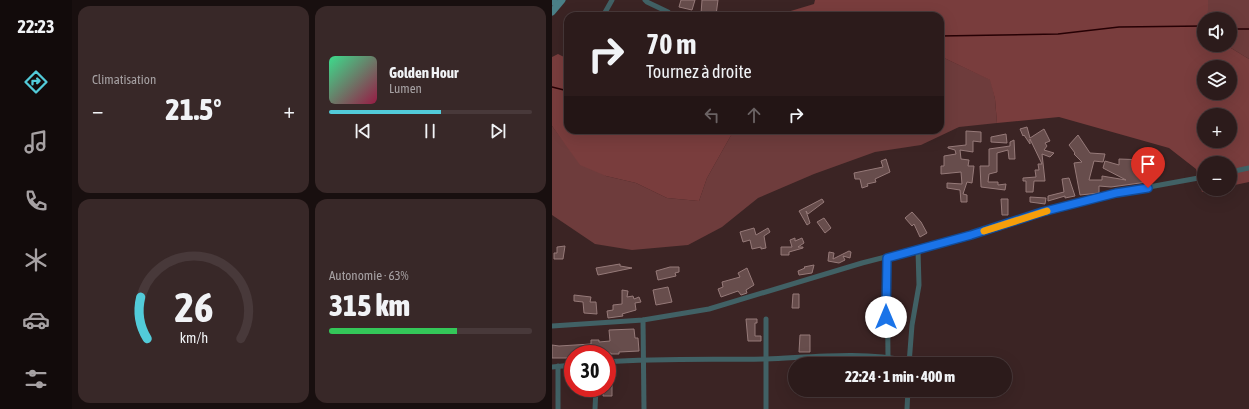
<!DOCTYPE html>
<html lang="fr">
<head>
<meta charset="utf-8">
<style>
  :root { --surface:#2c1b1b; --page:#382828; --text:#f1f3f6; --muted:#a6a1a3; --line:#48393a; --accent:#52cbd9 }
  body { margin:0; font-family:"Asap Condensed",sans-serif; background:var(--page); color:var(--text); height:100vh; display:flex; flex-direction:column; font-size:15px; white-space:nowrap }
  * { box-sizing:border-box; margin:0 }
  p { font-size:13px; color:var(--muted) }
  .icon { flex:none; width:22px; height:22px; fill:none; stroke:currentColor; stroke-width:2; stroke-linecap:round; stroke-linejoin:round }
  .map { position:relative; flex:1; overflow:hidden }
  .side { display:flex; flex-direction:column; gap:6px; padding:6px; background:#180f0f; width:480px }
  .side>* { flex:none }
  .top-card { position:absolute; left:12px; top:12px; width:380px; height:122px; border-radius:12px; box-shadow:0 4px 16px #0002,0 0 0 1px var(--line); background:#2c1b1b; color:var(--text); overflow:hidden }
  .fabs { position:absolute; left:645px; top:12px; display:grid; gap:8px }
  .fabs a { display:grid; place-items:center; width:40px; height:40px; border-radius:50%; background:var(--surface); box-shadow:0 4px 16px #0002,0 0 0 1px var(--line); font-size:20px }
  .speed { position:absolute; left:12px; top:345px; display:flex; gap:8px; font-size:20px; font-weight:700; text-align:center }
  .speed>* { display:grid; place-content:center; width:52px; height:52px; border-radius:50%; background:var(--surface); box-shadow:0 4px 16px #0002,0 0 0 1px var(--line); line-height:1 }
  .speed .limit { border:6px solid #d22; background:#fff; color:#111 }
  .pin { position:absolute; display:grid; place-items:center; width:34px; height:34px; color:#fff; margin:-41px -17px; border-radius:50% 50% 50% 0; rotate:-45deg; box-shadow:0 0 4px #0007 }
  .pin .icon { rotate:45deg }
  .me { position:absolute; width:44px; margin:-22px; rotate:0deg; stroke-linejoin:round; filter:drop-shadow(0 0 3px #0008) }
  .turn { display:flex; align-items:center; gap:14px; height:84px; padding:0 16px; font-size:18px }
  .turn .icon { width:52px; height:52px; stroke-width:2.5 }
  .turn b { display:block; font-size:28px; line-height:34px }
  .lanes { display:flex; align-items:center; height:38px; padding:0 16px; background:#0003; justify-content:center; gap:20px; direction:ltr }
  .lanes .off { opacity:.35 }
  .big { font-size:30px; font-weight:800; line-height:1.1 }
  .side .widget { flex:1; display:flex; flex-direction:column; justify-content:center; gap:6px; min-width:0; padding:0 14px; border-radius:12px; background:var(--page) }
  .side .dial { align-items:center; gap:0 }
  .dial svg { height:104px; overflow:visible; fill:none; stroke:var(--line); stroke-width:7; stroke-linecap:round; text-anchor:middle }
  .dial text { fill:var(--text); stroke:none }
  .song { display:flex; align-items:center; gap:12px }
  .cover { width:48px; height:48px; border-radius:6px; background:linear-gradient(135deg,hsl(150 70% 55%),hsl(340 70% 35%)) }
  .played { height:4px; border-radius:2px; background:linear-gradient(90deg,var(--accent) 55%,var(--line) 55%) }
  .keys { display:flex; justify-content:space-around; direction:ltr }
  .heat { display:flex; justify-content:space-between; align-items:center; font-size:22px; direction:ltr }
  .charge { height:6px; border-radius:3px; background:linear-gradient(90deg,#34c759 63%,var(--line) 0) }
  .side .tiles { flex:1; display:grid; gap:6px; grid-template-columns:repeat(2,1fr) }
  .trip { position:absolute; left:236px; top:357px; width:224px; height:40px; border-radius:20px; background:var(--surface); box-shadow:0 4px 16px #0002,0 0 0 1px var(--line); font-weight:800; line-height:40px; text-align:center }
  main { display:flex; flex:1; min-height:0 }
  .menu { display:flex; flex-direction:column; width:72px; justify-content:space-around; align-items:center; background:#120b0b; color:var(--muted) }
  .menu .icon { width:28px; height:28px }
  .menu .current { color:var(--accent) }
  .menu b { font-size:18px; color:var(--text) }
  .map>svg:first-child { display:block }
  .green { fill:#6e3c3c }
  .forest { fill:#793d3d; fill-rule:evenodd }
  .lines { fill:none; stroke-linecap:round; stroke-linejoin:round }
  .stream { stroke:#260004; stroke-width:1.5 }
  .building { fill:#674d4c; stroke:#967a79 }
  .street { stroke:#416165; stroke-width:5 }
  .secondary { stroke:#4a7f86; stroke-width:7 }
  .route-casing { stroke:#114b97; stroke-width:10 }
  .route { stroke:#1a73e8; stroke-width:7 }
  .slow { stroke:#f59e0b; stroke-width:7 }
</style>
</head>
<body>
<main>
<nav class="menu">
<b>22:23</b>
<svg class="icon current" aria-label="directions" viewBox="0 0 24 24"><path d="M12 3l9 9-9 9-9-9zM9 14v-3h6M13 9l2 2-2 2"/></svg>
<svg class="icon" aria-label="music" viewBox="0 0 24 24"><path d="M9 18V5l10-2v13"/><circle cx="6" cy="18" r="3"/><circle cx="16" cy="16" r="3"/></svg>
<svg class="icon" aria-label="phone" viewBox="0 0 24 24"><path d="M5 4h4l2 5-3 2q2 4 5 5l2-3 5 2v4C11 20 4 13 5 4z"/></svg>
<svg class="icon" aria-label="climate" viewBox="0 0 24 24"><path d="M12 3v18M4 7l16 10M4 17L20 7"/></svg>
<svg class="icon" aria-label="car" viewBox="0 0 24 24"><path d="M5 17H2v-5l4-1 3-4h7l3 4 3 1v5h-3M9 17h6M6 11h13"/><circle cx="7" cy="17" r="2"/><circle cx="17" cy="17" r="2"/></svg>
<svg class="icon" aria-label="filters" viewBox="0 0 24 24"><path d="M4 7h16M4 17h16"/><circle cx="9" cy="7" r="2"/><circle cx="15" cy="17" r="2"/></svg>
</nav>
<section class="side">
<div class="tiles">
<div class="widget"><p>Climatisation</p>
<div class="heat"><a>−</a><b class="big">21.5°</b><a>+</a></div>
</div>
<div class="widget">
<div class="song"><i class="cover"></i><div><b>Golden Hour</b><p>Lumen</p></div></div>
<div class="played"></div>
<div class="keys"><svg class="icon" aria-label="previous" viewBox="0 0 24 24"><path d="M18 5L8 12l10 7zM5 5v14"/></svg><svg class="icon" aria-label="pause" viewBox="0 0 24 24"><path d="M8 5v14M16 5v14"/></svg><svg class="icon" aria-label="next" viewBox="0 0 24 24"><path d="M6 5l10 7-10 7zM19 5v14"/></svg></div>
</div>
<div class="widget dial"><svg viewBox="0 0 100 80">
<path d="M14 69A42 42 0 1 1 86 69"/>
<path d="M14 69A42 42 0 0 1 9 37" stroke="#52cbd9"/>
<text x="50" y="56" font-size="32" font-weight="700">26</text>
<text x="50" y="72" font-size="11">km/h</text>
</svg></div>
<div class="widget"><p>Autonomie · 63%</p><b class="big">315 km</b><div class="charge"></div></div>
</div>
</section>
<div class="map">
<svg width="697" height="409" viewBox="0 0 697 409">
  <rect width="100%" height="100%" fill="#3b2424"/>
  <g class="green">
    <polygon points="656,0 697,0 697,59 674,45 678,45 678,19 653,19"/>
    <polygon points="388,56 439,80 443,99 445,123 407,127 369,145 323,152 262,174 206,198 170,227 136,245 80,250 43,244 0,215 0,126 13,143 54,176 84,183 115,198 147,201 155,178 182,130 388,130"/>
  </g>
  <g class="forest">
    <path d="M263 0H656V10L650 30 652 45H674L697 59V182L678 186V163H652V189H662L650 192 644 169 617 148 507 117 445 123 443 99 438 80 388 56V16H222L262 4ZM652 67H678V93H652ZM652 115H678V141H652Z"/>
    <polygon points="6,54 16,59 16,130 182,130 155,178 147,201 115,198 84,183 54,176 28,165 0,126 0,57"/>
  </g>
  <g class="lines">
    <g class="stream">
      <polyline points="678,29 697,29"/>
      <polyline points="388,36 506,34 567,27 652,26"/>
      <polyline points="0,87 16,91"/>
    </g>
  </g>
  <g class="building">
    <polygon points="129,0 143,0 140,10 127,7"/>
    <polygon points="150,0 166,0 164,15 149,14"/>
    <polygon points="475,127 478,138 492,129 498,141 493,143 495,146 492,150 502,153 498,157 490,154 493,181 482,181 481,192 474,192 474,181 471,181 471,178 484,177 483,170 487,170 486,164 490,164 478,139 478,144 472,135 471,136 468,129"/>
    <polygon points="414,131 429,132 429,142 421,141 421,152 408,150 409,159 417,160 416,166 422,166 420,183 415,182 411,194 415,195 415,202 409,202 408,190 395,188 395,183 410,184 409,172 389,174 389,166 392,166 392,156 404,154 403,150 396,148 396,147 414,145"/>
    <polygon points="454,134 455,143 439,142 439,137"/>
    <polygon points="526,135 538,153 553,154 551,162 542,161 537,180 550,180 550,176 574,180 551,168 553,161 567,165 567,159 595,160 595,182 559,187 547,186 547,193 528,195 522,163 530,162 522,154 523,153 517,145"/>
    <polygon points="462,140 463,159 457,159 456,150 445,153 445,172 437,174 436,182 446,182 446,185 454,184 453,190 429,187 428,166 437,166 437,149 458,146 458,142"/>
    <polygon points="334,159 338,172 323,179 324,182 315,184 316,186 310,188 308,179 303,179 302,173 331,167 329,161"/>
    <polygon points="517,178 523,196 513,198 513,196 496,201 496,196 512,192 510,179"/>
    <polygon points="478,197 494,198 493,204 478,202"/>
    <polygon points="270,199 272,202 256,214 254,211 258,223 255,225 247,211"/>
    <polygon points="449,199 456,199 456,215 450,215"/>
    <polygon points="360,212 369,222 375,233 368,237 362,224 360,226 353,218"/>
    <polygon points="272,218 279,228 273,233 265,222"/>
    <polygon points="202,228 204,235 216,228 218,232 212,236 214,248 209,249 209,247 200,249 198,240 191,242 188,232"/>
    <polygon points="243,238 243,241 250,238 252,243 246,247 251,247 251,248 237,252 237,255 229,255 229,247 240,247 238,240"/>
    <polygon points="13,246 11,259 2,259 2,253 5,253 5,247"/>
    <polygon points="297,251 299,252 298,258 291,256 293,260 287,263 276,261 277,252 282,253 281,259"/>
    <polygon points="68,264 68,266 80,268 46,275 44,268"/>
    <polygon points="262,265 260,273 247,275 246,271 253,268 252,267"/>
    <polygon points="118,267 127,267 127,272 123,273 124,276 106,280 104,271"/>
    <polygon points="195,268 202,285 194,290 195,293 189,295 186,291 169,297 166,289 171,287 170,282 188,277 186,273"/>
    <polygon points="116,287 120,302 104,305 101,290"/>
    <polygon points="70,290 76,291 75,297 81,296 82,299 87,297 89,302 83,303 84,310 70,314 71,316 56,318 55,311 61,310 61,305 70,304"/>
    <polygon points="241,294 247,294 247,308 240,308"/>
    <polygon points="22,295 39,297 38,302 44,302 45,314 32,313 31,302 22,301"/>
    <polygon points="194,319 205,319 205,323 203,323 203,336 209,336 209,341 196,341"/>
    <polygon points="82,329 83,338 86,338 87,351 67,352 67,354 59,354 59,353 21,354 21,357 17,357 17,358 0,358 0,345 7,346 39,344 39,340 47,340 47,342 58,341 57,330"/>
    <polygon points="248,335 258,335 258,352 247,352"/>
    <polygon points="55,382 60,382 60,396 51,396 51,390 55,389"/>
  </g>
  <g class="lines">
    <g class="street">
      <polyline points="93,0 95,2 116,12"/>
      <polyline points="51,16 60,0"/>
      <polyline points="678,172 697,168"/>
      <polyline points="335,258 336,357"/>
      <polyline points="214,319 214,409"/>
      <polyline points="91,320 92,409"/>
      <polyline points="0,326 91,320 157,309 310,263 419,235 490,212 564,193 652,177"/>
      <path d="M55 362C108 358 161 360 214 359 262 357 310 351 357 361"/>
      <polyline points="357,364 360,325 367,285 366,250"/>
      <polyline points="6,366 6,409"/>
      <polyline points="0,367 21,365"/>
      <polyline points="43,409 44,388"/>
      <polyline points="355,409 356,390"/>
    </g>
    <g class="secondary">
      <polyline points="0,2 2,0"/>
      <polyline points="0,12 10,0"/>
    </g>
  </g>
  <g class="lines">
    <defs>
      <polyline id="route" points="334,317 335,258 419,235 490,212 564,193 596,188"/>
    </defs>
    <use href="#route" class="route-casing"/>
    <use href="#route" class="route"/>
    <polyline class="slow" points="432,231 495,211"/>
  </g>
</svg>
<div class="fabs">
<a><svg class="icon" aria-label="sound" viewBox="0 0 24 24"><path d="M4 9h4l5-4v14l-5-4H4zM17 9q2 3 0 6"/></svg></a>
<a><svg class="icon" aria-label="layers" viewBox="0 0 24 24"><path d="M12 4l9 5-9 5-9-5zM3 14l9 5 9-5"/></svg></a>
<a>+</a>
<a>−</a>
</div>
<div class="speed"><div class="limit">30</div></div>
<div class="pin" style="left:596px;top:188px;background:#d93025"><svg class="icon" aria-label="arrive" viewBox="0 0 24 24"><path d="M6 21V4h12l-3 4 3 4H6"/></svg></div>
<svg class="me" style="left:334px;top:317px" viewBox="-20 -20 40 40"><circle r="19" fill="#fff"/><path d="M0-13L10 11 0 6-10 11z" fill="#1a73e8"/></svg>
<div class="trip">22:24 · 1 min · 400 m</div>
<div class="top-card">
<div class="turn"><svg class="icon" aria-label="right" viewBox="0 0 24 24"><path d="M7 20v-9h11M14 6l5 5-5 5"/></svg><div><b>70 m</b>Tournez à droite</div></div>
<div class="lanes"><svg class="icon off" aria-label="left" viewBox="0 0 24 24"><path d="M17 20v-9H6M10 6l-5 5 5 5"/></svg><svg class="icon off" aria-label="ahead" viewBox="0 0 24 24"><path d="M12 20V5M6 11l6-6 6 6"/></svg><svg class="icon" aria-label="right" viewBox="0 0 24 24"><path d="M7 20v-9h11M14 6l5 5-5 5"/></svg></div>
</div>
</div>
</main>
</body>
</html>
